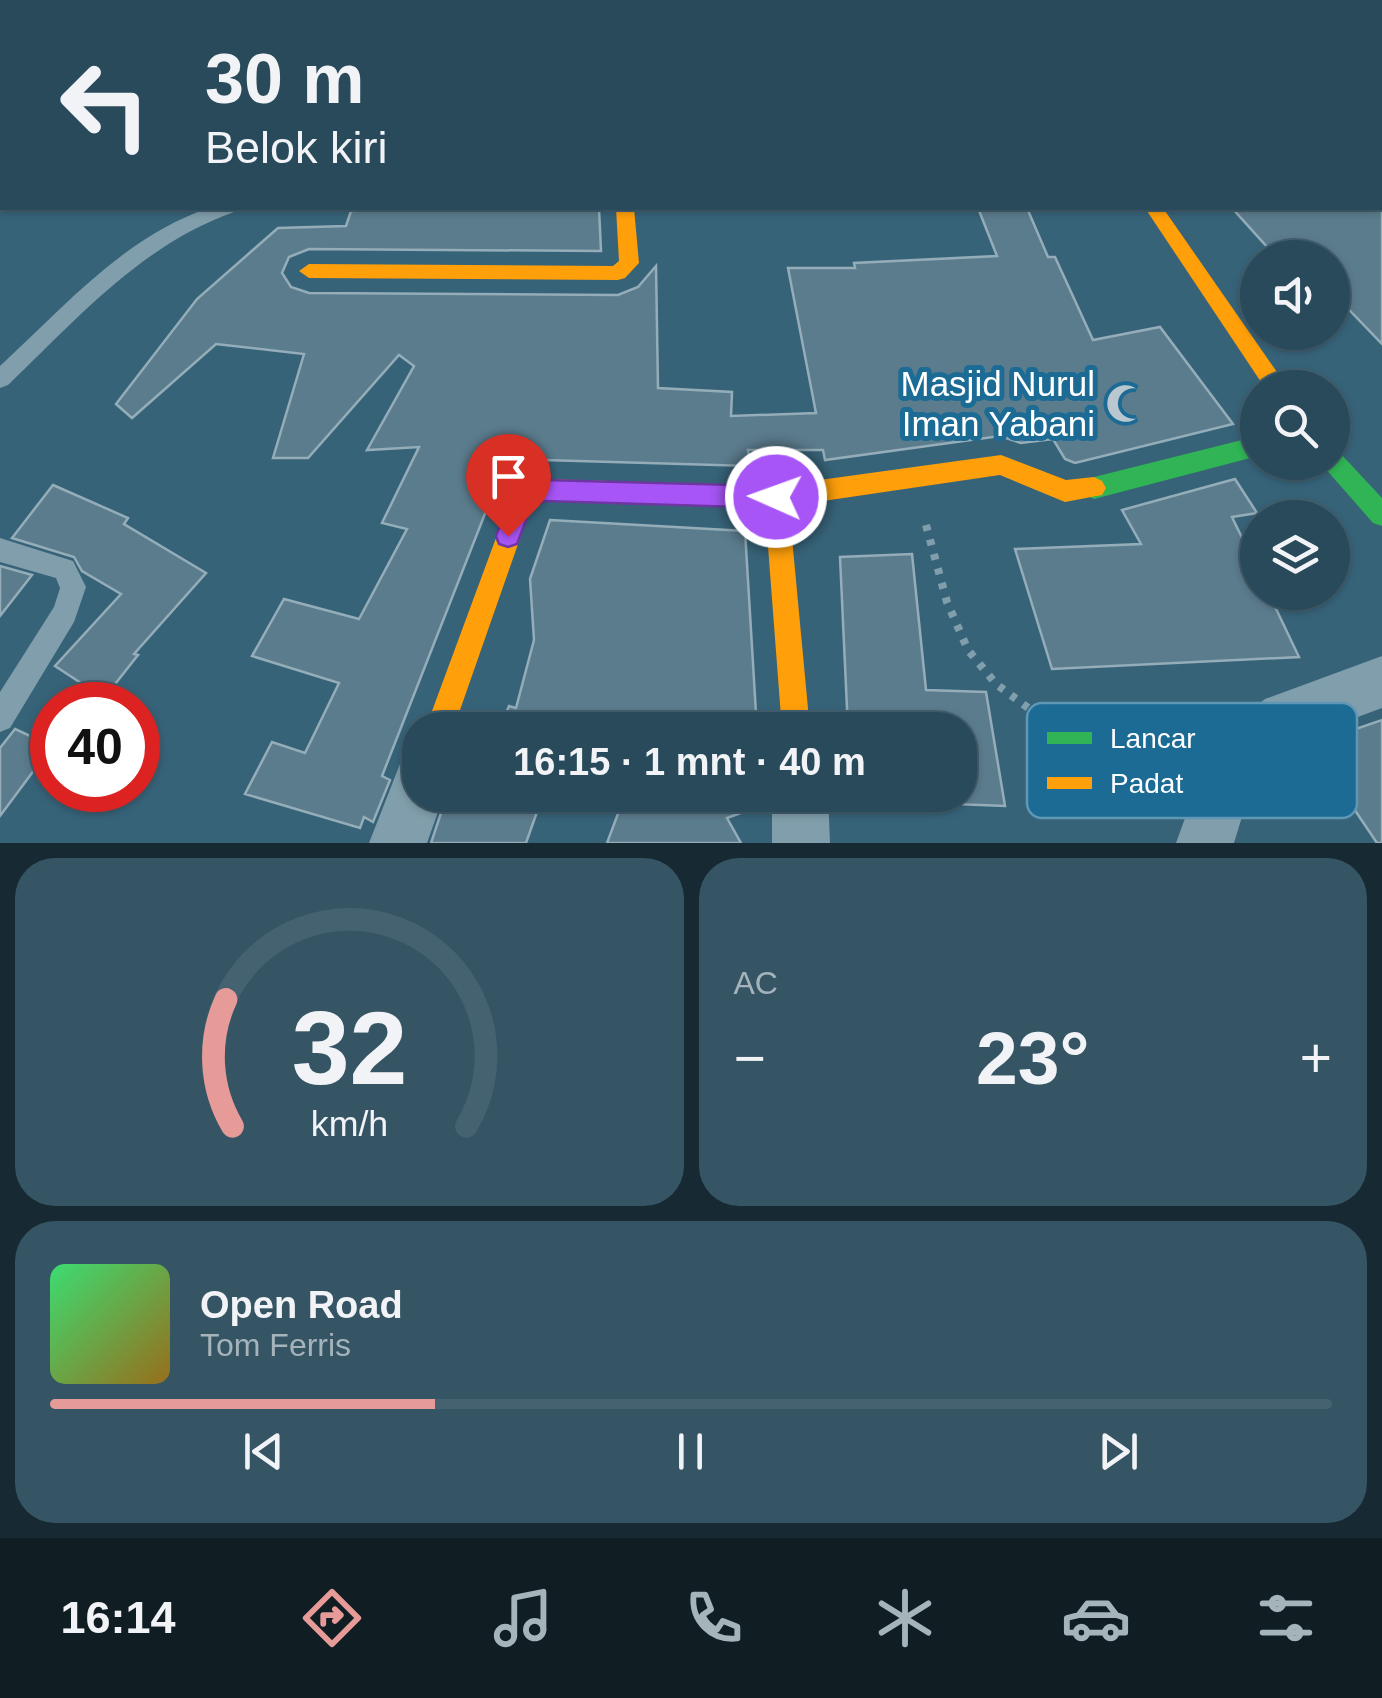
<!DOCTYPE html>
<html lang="id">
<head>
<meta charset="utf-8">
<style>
  :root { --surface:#294a5b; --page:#355464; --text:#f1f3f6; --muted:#a5b3bb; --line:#456271; --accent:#e69b98 }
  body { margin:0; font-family:Helvetica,sans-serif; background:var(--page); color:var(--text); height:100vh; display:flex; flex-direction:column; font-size:38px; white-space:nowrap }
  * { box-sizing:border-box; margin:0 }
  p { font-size:32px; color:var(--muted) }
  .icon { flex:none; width:55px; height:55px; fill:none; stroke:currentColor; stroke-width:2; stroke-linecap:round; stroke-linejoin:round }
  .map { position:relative; height:843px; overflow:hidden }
  .details { display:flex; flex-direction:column; gap:15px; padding:15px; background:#172932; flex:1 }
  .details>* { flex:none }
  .top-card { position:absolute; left:0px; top:0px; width:1382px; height:210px; box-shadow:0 2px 8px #0004,0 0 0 2px var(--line); background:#294a5b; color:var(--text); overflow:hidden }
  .buttons { position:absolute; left:1240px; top:240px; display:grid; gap:20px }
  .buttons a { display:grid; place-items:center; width:110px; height:110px; border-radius:50%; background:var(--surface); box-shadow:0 2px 8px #0004,0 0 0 2px var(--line); font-size:50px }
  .speed { position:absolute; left:30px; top:682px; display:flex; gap:20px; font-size:50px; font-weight:700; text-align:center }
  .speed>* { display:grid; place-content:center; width:130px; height:130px; border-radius:50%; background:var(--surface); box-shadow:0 2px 8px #0004,0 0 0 2px var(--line); line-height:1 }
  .speed .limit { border:15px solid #d22; background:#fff; color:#111 }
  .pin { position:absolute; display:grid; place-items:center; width:85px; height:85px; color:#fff; margin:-102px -42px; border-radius:50% 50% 50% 0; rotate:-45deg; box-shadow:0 0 10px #0007 }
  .pin .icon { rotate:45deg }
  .me { position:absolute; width:110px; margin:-55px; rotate:272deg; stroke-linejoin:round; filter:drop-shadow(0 0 8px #0008) }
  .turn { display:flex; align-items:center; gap:35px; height:210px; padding:0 40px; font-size:45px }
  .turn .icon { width:130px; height:130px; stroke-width:2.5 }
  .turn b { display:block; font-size:70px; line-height:85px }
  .big { font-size:75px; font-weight:600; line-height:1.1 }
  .details .widget { flex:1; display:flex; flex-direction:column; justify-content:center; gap:15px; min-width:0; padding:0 35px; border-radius:40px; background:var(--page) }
  .details .dial { align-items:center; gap:0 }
  .dial svg { height:260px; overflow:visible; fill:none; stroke:var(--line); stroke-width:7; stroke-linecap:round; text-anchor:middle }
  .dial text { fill:var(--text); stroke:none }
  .song { display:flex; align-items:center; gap:30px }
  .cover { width:120px; height:120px; border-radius:15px; background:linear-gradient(135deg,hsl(140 70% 55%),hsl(40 70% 35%)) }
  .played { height:10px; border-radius:5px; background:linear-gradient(90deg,var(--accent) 30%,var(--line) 30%) }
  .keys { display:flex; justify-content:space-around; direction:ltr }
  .heat { display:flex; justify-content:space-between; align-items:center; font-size:55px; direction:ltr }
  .details .tiles { flex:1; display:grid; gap:15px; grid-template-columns:1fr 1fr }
  .widget:last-child { grid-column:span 2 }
  .trip { position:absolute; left:402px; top:712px; width:575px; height:100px; border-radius:40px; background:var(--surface); box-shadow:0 2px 8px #0004,0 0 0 2px var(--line); font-weight:600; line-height:100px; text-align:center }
  .menu { display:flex; height:160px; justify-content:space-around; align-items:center; background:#101e24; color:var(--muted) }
  .menu .icon { width:70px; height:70px }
  .menu .active { color:var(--accent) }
  .menu b { font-size:45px; color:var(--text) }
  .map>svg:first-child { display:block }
  .building { fill:#5b7c8d; stroke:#94adb9; stroke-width:2.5 }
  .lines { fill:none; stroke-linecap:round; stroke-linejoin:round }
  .path { stroke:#809eab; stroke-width:8; stroke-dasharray:6 9; stroke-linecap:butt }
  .lane { fill:#809eab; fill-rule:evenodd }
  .street { fill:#809eab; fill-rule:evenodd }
  .fast { fill:#30b455; fill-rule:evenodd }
  .slow { fill:#ff9f0a; fill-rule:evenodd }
  .route { fill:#a855f7; stroke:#6d37a1; stroke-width:2.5 }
  .labels { text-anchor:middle; stroke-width:10; stroke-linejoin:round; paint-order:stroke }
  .poi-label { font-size:35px; fill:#fff; stroke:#1b6b95; text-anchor:end }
  .key { fill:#1b6b95; stroke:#5f97b5; stroke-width:2.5 }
  .key-label { font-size:28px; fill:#fff }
</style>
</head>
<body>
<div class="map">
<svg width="1382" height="843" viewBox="0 0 1382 843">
  <rect width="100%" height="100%" fill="#376379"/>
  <g class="building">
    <polygon points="436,208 599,208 601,251 309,249 289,257 282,273 291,287 309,293 618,295 638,287 656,266 658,388 732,392 731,416 816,413 788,268 855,268 854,263 997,256 978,208 1027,208 1048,257 1055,257 1093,340 1160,327 1233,424 1075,463 1065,459 1053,439 1021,443 1000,436 825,460 823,450 748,450 750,466 543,460 499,478 382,776 390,780 373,822 364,817 360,828 245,794 272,742 305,753 339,683 252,656 284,599 359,619 407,529 382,523 419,447 367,450 414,366 399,355 308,458 273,458 304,354 216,344 132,418 116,404 197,299 278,228 346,226 351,211"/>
    <polygon points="1232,208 1382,208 1382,344 1332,292 1332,258 1277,258"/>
    <polygon points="1235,479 1257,513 1232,517 1258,571 1258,592 1268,592 1299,657 1052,669 1015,549 1141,544 1122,510"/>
    <polygon points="53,485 128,518 124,524 206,573 134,654 138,655 104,698 55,666 121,594 82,571 74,557 12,538"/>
    <polygon points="550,520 745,531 757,730 648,730 649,727 571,717 567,730 499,730 509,706 516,708 534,640 530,579"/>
    <polygon points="912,554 926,690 986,692 1005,806 851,800 851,795 960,795 960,730 848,730 840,557"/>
    <polygon points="0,566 32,575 0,616"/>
    <polygon points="1382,720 1382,843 1377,843 1321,760 1321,741"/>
    <polygon points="15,729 52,746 0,816 0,748"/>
    <polygon points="447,795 543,795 526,843 431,843"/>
    <polygon points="625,795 768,795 768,803 727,818 741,843 607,843"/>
  </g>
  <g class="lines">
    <polyline class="path" points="926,525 947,602 968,650 996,684 1031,710 1191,740"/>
    <g class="lane">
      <path d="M209 208H236L234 212C141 245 77 319 8 385L0 388V366C64 307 125 236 209 208Z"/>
      <polygon points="0,538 73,561 86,587 74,622 10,728 0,732 0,692 54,607 60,588 56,578 0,562"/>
    </g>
    <g class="street">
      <polygon points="666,0 694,0 696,2 668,2"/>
      <polygon points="1382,656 1382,708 1301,738 1255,774 1234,843 1176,843 1214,738 1265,699"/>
      <polygon points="420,756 420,795 444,795 427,843 369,843 400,764"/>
      <polygon points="772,795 828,795 830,843 772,843"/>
    </g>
    <g class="fast">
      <polygon points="1015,0 1029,0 1030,2 1016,2"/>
      <polygon points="1258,436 1258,456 1094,499 1086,495 1082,488 1086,481 1094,477"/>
      <polygon points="1332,450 1340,453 1382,498 1382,526 1373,523 1324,467 1322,462 1332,462"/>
    </g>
    <g class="slow">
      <polygon points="616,208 634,208 639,263 625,278 618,280 309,278 299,271 309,264 613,266 619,261"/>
      <polygon points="1145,208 1163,208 1288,388 1265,388"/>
      <polygon points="1001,455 1066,480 1094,477 1102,481 1106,488 1102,495 1065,502 1000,475 789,506 810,730 782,730 765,507 545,501 531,507 453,730 425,730 513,492 543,479 776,486"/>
    </g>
  </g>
  <polygon class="route" points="543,480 776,486 785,489 788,497 785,505 776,508 545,501 531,507 517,544 508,547 499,544 496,536 512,493"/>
  <defs>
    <symbol id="mosque-bare" viewBox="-9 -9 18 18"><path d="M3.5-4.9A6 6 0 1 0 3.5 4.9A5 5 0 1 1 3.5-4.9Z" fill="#b9c8d0" stroke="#1b6b95" stroke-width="2.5" paint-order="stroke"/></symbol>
  </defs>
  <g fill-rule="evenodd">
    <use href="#mosque-bare" x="1098" y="376" width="55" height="55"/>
  </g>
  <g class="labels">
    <g class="poi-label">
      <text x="1095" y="396">Masjid Nurul<tspan x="1095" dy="40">Iman Yabani</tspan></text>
    </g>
  </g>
  <rect x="1027" y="703" width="330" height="115" rx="15" class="key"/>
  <rect x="1047" y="732" width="45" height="12" fill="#30b455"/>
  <rect x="1047" y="777" width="45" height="12" fill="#ff9f0a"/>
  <g class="key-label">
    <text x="1110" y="748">Lancar</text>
    <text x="1110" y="793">Padat</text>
  </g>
</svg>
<div class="buttons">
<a><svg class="icon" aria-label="sound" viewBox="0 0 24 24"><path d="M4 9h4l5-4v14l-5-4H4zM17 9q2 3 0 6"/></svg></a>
<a><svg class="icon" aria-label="search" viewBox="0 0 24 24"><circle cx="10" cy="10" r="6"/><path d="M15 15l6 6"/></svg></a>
<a><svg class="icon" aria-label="layers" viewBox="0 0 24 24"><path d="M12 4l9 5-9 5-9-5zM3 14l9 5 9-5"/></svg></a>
</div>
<div class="speed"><div class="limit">40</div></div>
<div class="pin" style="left:508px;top:536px;background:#d93025"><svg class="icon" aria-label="arrive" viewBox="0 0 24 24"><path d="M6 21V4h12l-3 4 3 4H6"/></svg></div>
<svg class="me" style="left:776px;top:497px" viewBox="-20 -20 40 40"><circle r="17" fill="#a855f7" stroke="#fff" stroke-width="3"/><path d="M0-11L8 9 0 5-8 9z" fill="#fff"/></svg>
<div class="trip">16:15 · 1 mnt · 40 m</div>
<div class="top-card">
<div class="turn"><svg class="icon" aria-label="left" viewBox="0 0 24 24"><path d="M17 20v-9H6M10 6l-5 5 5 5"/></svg><div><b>30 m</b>Belok kiri</div></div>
</div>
</div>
<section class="details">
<div class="tiles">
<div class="widget dial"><svg viewBox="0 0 100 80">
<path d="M14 69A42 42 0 1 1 86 69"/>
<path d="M14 69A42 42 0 0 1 12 30" stroke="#e69b98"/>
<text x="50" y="56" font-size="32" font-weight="700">32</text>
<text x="50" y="72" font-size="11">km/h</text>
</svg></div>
<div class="widget"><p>AC</p>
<div class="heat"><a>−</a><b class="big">23°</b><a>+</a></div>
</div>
<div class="widget">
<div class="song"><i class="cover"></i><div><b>Open Road</b><p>Tom Ferris</p></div></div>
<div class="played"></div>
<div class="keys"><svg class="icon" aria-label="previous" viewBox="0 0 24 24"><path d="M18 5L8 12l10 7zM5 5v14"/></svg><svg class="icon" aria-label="pause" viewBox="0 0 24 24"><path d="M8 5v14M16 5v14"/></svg><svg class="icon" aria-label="next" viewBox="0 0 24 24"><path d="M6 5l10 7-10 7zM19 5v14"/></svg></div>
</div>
</div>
</section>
<nav class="menu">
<b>16:14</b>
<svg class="icon active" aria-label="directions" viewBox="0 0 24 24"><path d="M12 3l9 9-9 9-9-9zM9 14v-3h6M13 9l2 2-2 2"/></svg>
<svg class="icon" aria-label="music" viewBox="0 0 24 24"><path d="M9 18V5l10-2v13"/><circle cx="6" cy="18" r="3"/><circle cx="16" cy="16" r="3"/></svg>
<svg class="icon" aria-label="phone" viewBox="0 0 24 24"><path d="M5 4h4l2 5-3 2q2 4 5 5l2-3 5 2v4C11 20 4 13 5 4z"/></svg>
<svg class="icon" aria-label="climate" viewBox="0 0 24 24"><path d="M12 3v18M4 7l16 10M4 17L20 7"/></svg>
<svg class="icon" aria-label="car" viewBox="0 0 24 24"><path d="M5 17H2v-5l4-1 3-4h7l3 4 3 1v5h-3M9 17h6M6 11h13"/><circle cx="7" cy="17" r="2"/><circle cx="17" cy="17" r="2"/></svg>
<svg class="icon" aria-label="filters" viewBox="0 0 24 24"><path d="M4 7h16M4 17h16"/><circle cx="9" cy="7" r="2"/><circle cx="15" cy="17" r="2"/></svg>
</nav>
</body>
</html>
